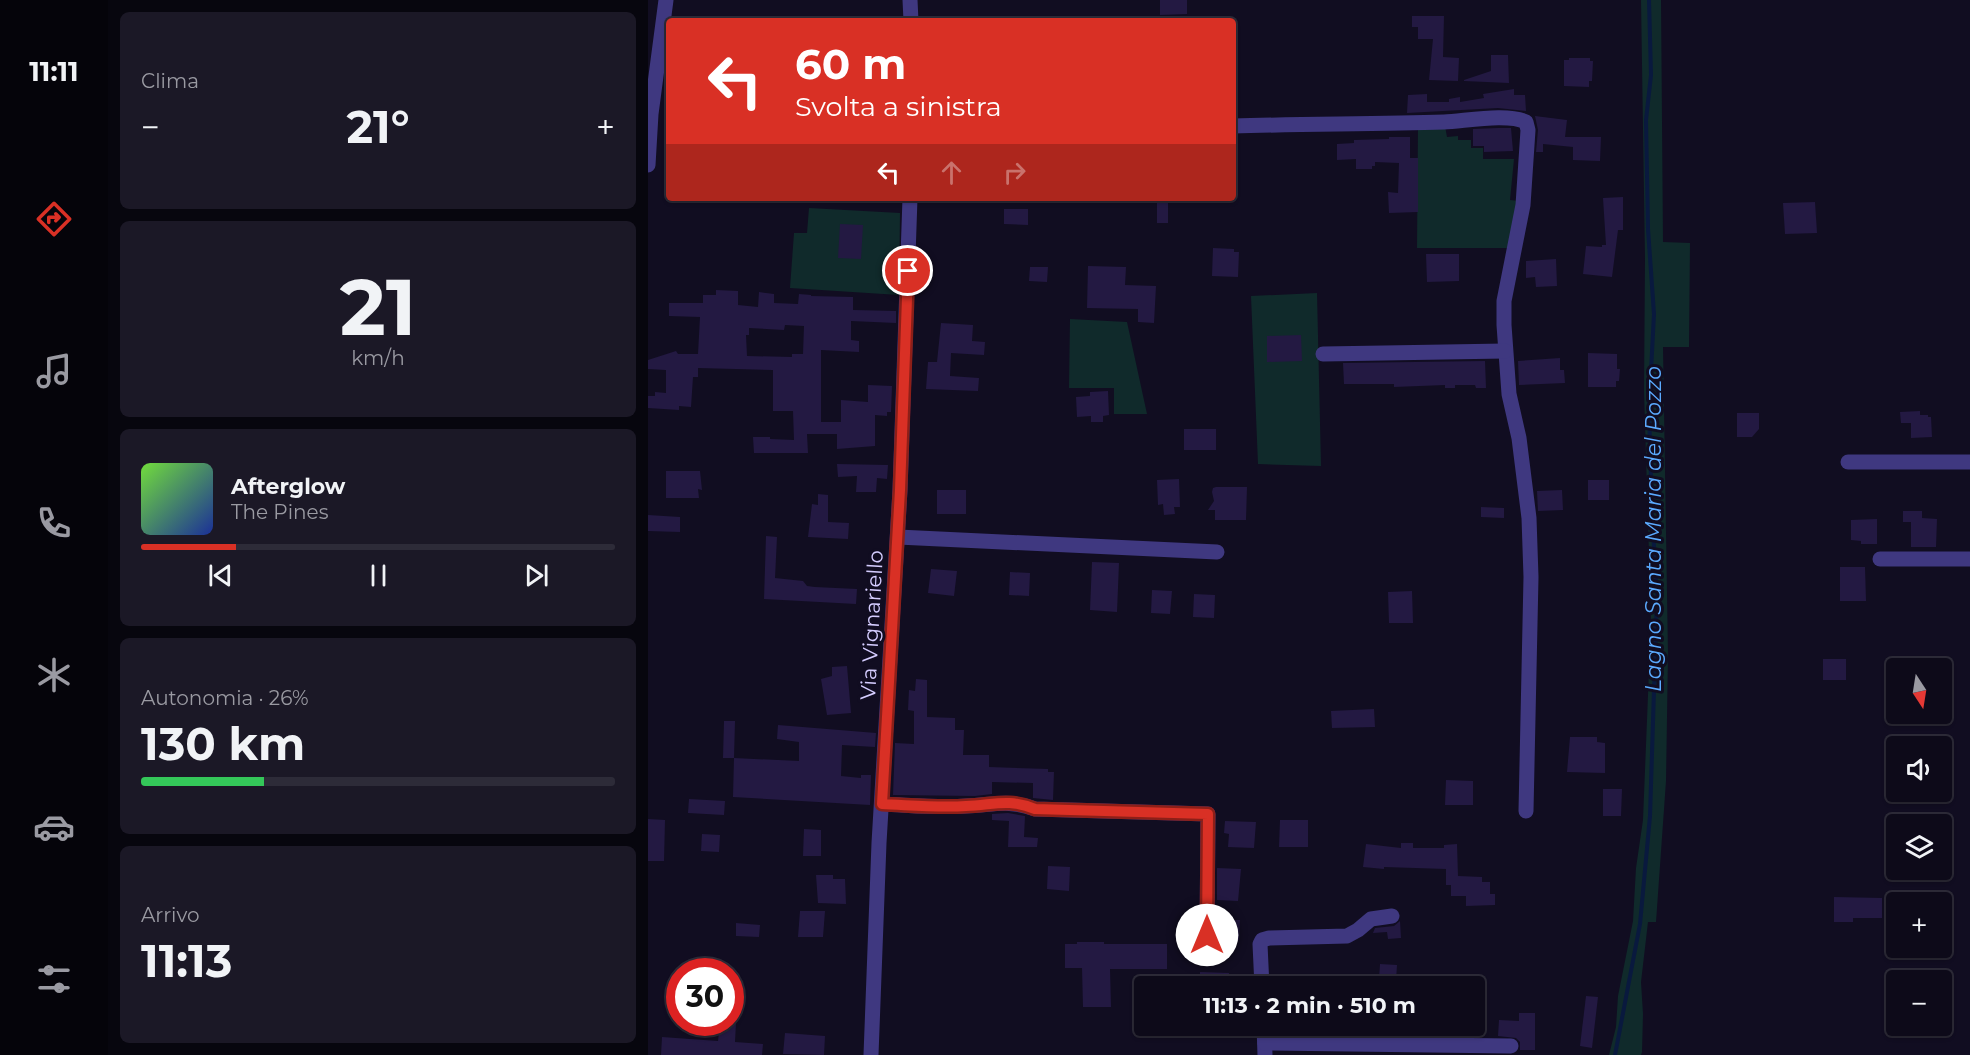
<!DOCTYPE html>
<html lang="it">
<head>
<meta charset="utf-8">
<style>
  :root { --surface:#0d0a19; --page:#1b1826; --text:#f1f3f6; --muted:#9a9aa2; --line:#2d2b38; --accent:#d93025 }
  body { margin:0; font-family:Montserrat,sans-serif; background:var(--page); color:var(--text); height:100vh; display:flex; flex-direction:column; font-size:22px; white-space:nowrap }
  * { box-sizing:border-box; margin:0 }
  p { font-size:20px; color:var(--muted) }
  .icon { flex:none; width:33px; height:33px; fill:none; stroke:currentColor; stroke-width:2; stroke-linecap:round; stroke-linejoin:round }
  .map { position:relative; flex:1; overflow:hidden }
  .details { display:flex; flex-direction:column; gap:12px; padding:12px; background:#07060e; width:540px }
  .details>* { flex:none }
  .hud { position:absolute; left:18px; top:18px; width:570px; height:183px; border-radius:6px; box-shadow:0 2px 4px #0004,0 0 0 2px var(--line); background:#d93025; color:#fff; overflow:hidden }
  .needle { width:39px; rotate:168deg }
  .controls { position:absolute; left:1238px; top:658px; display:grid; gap:12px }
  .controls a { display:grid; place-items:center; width:66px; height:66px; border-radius:6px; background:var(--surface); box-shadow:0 2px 4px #0004,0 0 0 2px var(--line); font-size:30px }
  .speed { position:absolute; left:18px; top:958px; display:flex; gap:12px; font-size:30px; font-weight:700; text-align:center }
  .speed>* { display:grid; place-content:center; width:78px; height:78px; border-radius:50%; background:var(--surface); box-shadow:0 2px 4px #0004,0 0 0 2px var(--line); line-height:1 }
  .speed .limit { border:9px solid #d22; background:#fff; color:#111 }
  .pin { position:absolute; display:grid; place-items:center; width:51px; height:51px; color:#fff; margin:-26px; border:3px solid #fff; border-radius:50%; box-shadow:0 2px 6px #0007 }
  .me { position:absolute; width:66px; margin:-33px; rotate:0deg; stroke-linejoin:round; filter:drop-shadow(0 0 4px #0008) }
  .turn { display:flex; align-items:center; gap:21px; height:126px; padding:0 30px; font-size:27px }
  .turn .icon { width:78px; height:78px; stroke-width:2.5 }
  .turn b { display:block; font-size:42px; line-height:51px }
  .lanes { display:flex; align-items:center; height:57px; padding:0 30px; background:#0003; justify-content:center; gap:30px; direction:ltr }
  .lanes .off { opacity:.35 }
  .big { font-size:45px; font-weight:700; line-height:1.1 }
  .details .card { flex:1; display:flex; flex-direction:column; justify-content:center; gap:9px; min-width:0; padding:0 21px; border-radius:9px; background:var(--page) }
  .details .dial { align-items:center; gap:0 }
  .dial b { font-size:78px; line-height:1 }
  .song { display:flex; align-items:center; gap:18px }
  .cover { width:72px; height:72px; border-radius:9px; background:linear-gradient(135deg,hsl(100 70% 55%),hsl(230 70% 35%)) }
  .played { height:6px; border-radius:3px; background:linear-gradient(90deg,var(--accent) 20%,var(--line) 20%) }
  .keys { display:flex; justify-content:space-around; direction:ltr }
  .heat { display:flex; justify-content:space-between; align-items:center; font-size:33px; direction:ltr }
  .charge { height:9px; border-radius:4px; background:linear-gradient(90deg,#34c759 26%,var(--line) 0) }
  .trip { position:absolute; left:486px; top:976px; width:351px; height:60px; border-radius:6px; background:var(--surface); box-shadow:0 2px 4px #0004,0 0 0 2px var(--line); font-weight:700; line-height:60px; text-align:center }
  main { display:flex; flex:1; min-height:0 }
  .tabs { display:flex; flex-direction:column; width:108px; justify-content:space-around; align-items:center; background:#05040a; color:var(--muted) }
  .tabs .icon { width:42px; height:42px }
  .tabs .active { color:var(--accent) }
  .tabs b { font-size:27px; color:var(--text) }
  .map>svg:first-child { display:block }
  .green { fill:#102a2b }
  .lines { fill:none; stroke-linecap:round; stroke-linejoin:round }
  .stream { stroke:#09193e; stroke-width:4 }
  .building { fill:#231942; fill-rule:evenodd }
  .minor { stroke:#3f3880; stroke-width:15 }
  .route-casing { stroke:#8d1f18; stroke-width:15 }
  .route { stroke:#d93025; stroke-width:10 }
  .labels { text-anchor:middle; stroke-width:6; stroke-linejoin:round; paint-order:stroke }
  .street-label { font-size:21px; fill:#d5cdff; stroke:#110d21 }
  .water-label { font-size:22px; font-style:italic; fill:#5baaff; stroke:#110d21 }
</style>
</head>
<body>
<main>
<nav class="tabs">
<b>11:11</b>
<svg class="icon active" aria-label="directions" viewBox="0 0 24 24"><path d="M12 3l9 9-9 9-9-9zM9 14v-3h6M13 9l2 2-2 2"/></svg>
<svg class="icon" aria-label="music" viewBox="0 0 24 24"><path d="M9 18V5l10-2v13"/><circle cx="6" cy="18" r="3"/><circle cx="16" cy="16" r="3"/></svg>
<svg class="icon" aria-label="phone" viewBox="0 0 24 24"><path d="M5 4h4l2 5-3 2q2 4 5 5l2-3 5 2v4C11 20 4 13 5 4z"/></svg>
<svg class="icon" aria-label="climate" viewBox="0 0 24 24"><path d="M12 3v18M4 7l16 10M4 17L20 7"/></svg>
<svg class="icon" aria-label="car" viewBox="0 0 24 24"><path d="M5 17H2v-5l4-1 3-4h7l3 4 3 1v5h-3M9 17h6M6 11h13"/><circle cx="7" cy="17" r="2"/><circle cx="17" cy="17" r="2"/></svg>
<svg class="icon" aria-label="filters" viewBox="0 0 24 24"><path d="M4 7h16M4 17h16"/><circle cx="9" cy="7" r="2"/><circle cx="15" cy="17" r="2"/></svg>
</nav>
<section class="details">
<div class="card"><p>Clima</p>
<div class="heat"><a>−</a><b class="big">21°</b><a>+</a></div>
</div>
<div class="card dial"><b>21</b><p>km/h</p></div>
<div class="card">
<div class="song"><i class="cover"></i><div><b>Afterglow</b><p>The Pines</p></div></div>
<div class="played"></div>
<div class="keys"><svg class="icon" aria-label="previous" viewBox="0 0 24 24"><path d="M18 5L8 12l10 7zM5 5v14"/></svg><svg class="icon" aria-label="pause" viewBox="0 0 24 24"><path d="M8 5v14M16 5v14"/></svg><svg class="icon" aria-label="next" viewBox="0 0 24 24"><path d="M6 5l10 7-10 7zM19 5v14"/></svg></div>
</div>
<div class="card"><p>Autonomia · 26%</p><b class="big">130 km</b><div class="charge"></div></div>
<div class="card"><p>Arrivo</p><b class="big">11:13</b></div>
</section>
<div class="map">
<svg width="1322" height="1055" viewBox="0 0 1322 1055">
  <rect width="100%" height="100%" fill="#110d21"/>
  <g class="green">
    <polygon points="993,0 1013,0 1015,242 1042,243 1041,347 1015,347 1020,654 1018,781 1008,922 1000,922 993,982 995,1014 994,1052 993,1055 961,1055 968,1027 970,996 985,921 988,868 995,820 1003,620 996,391 997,259"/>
    <polygon points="770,126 797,126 799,137 810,136 810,140 823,140 823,148 835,148 835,159 866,159 862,200 871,201 864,248 769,248"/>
    <polygon points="161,208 252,213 251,295 142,288 146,233 159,233"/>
    <polygon points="669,293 673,466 610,464 603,296"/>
    <polygon points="422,319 479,322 499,414 466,414 466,388 421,388"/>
  </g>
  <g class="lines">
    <polyline class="stream" points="967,1055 992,924 1002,816 1009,596 1004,514 1001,409 1006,314 1000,229 998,120 1003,75 1001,0"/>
  </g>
  <g class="building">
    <polygon points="512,0 539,0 539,14 512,15"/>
    <polygon points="764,16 796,16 795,57 811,58 810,81 781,80 785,39 770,39 770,27 764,27"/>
    <polygon points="843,55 860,55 861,83 816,81 816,80 843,71"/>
    <polygon points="921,58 942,58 942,61 945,61 944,81 941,81 941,87 916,86 916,60 921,60"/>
    <polygon points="866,89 866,95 877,95 878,111 850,108 759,113 760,95 779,94 779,102 801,102 801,99 812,97 812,102 836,98 835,94"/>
    <polygon points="887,116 919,120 917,137 953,137 952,161 925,160 925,147 895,144 895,152 888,152 890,130"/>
    <polygon points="850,128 863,128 865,151 836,152 836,146 825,146 825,129"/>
    <polygon points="741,137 762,137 762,158 770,158 770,212 741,213 740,192 750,193 751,163 727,162 727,166 724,166 724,169 708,169 708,159 689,160 689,144 706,143 706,140 741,139"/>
    <polygon points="975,197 975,230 970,230 964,277 935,274 938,246 954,247 954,245 958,245 955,198"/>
    <polygon points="1167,202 1169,233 1137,234 1135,203"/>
    <rect x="509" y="203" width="11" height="20"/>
    <polygon points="356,209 380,209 380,225 356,224"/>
    <polygon points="192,224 215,225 213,259 190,258"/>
    <polygon points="565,248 586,249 586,252 591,252 590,277 564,276"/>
    <polygon points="778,254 811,254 811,281 779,282"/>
    <polygon points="908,259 909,286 888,287 887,277 878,278 878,261"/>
    <polygon points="440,266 478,267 477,285 508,286 506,323 490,322 490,309 439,308"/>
    <polygon points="382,267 400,267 399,282 381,281"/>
    <path d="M68 290 90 291V305L110 307 111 292 126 294V303L150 304 151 294 163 295V296L205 297V310L248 311V323L203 321V340L211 341V352L173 350V422H193V400L220 402V385L244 386 243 412H239V416L227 415V446L189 449V434H159L160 453H106L105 437H122V439L146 440 145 411H125V370L50 368V377H45L43 407 31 406V410L0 408V396H7V392L18 393V370L0 369V360L28 351 30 354H50L52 317 21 316V303H55V295H68ZM137 325 156 326 155 354H144V357L99 356 98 335H101V328L136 330Z"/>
    <polygon points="293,323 325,325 324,341 337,342 336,355 303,353 302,376 331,378 330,391 278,389 280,362 289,362"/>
    <polygon points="653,335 654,361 619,362 619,336"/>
    <polygon points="940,353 969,354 969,369 972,369 971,381 968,381 968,387 940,387"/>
    <polygon points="912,358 912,370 916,370 917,383 871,385 870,361"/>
    <polygon points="837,361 838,388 828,388 827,385 807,385 807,388 797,388 797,385 746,387 746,384 696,384 695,363"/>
    <polygon points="460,391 461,415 455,416 455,422 443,422 443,416 429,417 428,397 442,396 442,392"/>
    <polygon points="1272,411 1272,415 1280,415 1280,417 1283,417 1284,437 1263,438 1263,423 1253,423 1252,412"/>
    <polygon points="1089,413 1111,413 1111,429 1104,437 1089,437"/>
    <rect x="536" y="429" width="32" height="21"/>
    <polygon points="189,464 240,465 239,479 229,478 228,492 208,492 209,476 190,477"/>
    <polygon points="18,471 52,471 54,490 50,489 51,498 18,498"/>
    <polygon points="531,479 532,507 526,507 527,514 516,515 515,504 510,505 509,480"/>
    <rect x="940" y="480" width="21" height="20"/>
    <polygon points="568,487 599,487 598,520 567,520 567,510 560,510 566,501 564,492 565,488"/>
    <rect x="289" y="490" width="29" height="24"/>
    <polygon points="914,490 915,510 890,511 889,491"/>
    <polygon points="170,494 180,495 180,522 201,523 200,539 160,537 164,504 170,505"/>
    <polygon points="833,507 856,508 856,518 833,517"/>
    <polygon points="1255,511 1274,511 1274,518 1289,519 1288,547 1263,547 1263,522 1255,522"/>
    <polygon points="0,515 32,517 32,532 0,531"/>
    <polygon points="1229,519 1229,544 1213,544 1213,541 1203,540 1203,520"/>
    <polygon points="118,536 129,537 127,578 155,581 159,586 167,587 209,589 208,604 116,599"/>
    <polygon points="444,562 471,563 469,612 442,610"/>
    <polygon points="1192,567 1217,567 1218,601 1192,601"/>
    <polygon points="283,569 309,571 306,596 280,593"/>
    <polygon points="362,572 382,573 381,596 361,595"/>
    <polygon points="504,590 524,591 522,614 503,613"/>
    <polygon points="764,591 765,623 741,623 740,592"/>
    <polygon points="546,594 567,595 566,618 545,617"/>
    <rect x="1175" y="659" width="23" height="21"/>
    <polygon points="199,666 203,713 179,715 173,679 184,676 184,667"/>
    <polygon points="268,679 279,680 279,717 307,718 307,730 316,730 315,755 341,755 341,767 400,769 400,772 406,772 405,800 385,798 385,783 344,782 344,794 327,796 245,795 247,743 266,744 266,711 260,710 261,690 267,691"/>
    <polygon points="726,709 727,727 684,728 683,711"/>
    <polygon points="76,721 87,721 86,758 75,758"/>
    <polygon points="130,725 228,733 227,747 194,745 193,776 213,778 213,775 223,775 222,805 85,797 86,758 151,761 151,742 129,739"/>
    <polygon points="922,737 949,737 949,742 957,743 957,773 919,772"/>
    <polygon points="798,780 825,781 825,805 797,805"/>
    <polygon points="955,789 974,789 973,816 955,816"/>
    <polygon points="41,799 77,801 76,815 40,813"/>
    <polygon points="360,813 377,816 376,837 390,838 389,847 360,847 361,821 344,820 344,814"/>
    <polygon points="0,819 17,820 16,861 0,861"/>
    <polygon points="632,820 660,820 660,847 631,847"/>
    <polygon points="577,821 608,822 606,848 580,847 581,834 576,833"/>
    <polygon points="156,829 173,830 173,856 155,856"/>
    <polygon points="54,834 72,835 71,852 53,851"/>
    <polygon points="753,843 765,843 765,848 796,848 796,845 809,844 810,876 834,877 834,882 842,882 842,894 847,894 847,905 818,906 818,896 803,896 803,885 798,885 798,869 736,867 736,869 715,867 718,844 753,848"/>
    <polygon points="400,866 422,867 421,891 399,889"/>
    <polygon points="569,868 593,869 590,901 569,900"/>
    <polygon points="168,875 185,875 185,879 197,879 198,904 170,903"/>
    <polygon points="1186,897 1234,898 1234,918 1205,918 1205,922 1186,922"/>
    <polygon points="152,911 177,911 175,937 150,937"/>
    <polygon points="569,920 592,920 591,940 568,939"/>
    <polygon points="752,921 753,938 740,939 739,932 725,933 727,928 746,926"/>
    <polygon points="88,923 112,925 111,937 88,936"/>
    <polygon points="429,942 456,942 456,944 519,944 519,969 462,969 463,1007 435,1007 434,968 417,968 417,944 429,944"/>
    <polygon points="732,964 749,965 748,981 731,979"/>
    <polygon points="552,972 581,973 580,987 552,987"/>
    <polygon points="938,996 950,997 944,1048 932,1046"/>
    <polygon points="871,1013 887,1013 887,1050 872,1050 872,1042 868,1038 850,1036 851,1020 871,1021"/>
    <polygon points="72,1023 88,1023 87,1042 115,1044 114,1055 13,1055 14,1037 70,1041"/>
    <polygon points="137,1033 177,1036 176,1055 135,1054"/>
  </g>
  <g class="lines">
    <g class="minor">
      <polyline points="262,0 263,21"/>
      <path d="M585 126C655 124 726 124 796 122 818 121 860 113 878 122L880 130 875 205 856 301V325L861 394 871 438 881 518 883 577 878 811"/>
      <polyline points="0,165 3,114 18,0"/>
      <polyline points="675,354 857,351"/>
      <polyline points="1200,462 1322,462"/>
      <polyline points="250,537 569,552"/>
      <polyline points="1232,559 1322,559"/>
      <path d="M234 804C261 805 290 808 318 806 346 805 360 799 387 809L560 814 559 935"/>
      <polyline points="614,987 612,944 614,940 621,938 699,936 710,930 723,919 744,916"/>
      <polyline points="616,1026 617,1055"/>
      <polyline points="617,1043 863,1046"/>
      <polyline points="223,1055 231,843 252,490 262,198"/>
    </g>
  </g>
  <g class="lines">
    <defs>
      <path id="route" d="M260 271 252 490 234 804C261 805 290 808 318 806 346 805 360 798 387 809L560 814 559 935"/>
    </defs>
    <use href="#route" class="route-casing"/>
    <use href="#route" class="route"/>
  </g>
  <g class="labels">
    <g class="street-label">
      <text transform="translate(224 625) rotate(-87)" y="7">Via Vignariello</text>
    </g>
    <g class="water-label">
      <text transform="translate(1005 529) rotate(-90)" y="8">Lagno Santa Maria del Pozzo</text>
    </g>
  </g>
</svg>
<div class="controls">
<a><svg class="needle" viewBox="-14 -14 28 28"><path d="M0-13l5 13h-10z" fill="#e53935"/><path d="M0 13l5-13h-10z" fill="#9a9aa2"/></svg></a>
<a><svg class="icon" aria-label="sound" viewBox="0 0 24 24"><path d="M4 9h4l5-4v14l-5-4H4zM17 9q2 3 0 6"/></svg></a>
<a><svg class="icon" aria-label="layers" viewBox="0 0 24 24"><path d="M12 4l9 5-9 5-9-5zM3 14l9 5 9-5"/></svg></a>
<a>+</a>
<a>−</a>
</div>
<div class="speed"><div class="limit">30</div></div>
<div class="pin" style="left:260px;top:271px;background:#d93025"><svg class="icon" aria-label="arrive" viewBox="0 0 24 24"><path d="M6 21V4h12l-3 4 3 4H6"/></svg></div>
<svg class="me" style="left:559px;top:935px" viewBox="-20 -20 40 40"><circle r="19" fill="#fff"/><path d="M0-13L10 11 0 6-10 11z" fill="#d93025"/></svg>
<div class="trip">11:13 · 2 min · 510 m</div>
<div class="hud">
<div class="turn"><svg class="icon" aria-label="left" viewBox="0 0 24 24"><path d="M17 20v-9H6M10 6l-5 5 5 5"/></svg><div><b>60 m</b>Svolta a sinistra</div></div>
<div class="lanes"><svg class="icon" aria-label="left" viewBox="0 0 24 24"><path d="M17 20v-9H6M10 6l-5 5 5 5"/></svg><svg class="icon off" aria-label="ahead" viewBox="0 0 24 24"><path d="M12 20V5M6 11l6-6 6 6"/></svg><svg class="icon off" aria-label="right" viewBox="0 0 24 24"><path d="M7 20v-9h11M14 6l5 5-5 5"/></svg></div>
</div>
</div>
</main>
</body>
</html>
